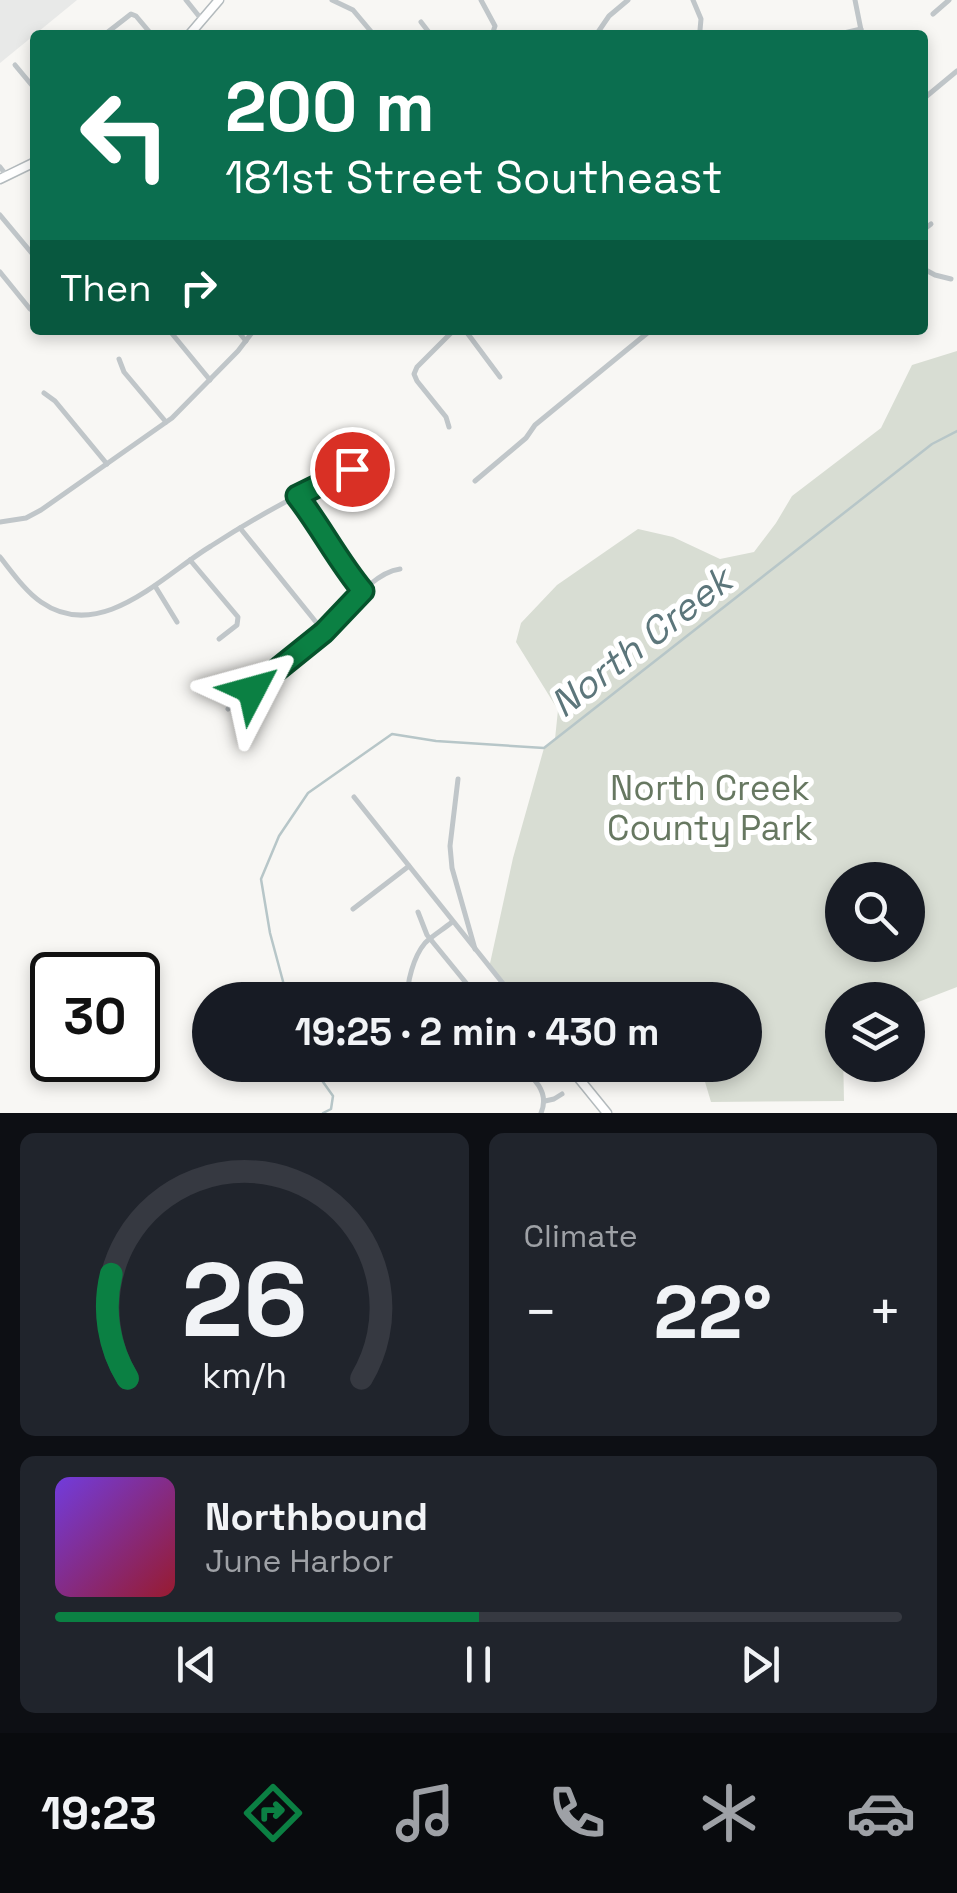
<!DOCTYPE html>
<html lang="en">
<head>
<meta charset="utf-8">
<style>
  :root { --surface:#171b24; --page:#20242c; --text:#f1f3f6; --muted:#9ea1a6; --line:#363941; --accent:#0b8043 }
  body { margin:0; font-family:"Space Grotesk",sans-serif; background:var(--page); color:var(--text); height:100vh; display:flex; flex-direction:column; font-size:38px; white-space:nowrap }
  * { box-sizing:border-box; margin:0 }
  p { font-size:32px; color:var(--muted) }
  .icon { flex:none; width:55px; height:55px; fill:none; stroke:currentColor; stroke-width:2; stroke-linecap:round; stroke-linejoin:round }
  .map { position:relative; height:1113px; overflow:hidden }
  .drawer { display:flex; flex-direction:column; gap:20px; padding:20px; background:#0d0f14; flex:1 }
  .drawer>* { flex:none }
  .top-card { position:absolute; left:30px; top:30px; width:898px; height:305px; border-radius:10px; box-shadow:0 5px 15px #0003; background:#0b6e4f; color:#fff; overflow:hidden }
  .tools { position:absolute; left:825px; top:862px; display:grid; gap:20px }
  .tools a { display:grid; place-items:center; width:100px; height:100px; border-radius:50%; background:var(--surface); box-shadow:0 5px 15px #0003; font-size:50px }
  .speed { position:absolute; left:30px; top:952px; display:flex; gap:20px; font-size:50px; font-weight:700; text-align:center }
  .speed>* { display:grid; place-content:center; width:130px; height:130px; border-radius:50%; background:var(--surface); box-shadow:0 5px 15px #0003; line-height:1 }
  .speed .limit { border:5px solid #111; border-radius:15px; background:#fff; color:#111 }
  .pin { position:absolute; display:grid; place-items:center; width:85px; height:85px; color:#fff; margin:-42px; border:5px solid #fff; border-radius:50%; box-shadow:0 2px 10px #0007 }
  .me { position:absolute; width:110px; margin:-55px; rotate:51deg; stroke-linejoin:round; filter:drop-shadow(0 0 8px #0008) }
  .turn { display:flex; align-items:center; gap:35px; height:210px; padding:0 30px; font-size:45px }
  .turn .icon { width:130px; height:130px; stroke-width:2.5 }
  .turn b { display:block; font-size:70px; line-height:85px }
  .then { display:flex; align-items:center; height:95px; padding:0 30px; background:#0003; gap:20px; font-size:38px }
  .big { font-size:75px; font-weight:800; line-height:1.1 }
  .drawer .tile { flex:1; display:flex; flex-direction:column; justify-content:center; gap:15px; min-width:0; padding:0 35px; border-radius:15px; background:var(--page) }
  .drawer .dial { align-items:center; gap:0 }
  .dial svg { height:260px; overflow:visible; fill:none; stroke:var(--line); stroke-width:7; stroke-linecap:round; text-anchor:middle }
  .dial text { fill:var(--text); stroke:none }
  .song { display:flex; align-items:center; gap:30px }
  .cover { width:120px; height:120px; border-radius:15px; background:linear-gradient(135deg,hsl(260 70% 55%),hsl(350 70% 35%)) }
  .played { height:10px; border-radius:5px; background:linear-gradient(90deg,var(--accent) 50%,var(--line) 50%) }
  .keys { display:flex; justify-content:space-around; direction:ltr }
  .heat { display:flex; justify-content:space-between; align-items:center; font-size:55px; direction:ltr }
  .drawer .tiles { flex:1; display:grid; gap:20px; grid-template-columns:1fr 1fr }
  .tile:last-child { grid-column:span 2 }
  .trip { position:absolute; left:192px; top:982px; width:570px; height:100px; border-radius:50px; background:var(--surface); box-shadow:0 5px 15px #0003; font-weight:800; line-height:100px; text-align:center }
  .dock { display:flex; height:160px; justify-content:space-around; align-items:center; background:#090b0e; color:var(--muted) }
  .dock .icon { width:70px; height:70px }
  .dock .on { color:var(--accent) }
  .dock b { font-size:45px; color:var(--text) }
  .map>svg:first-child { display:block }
  .built { fill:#e8e9e8 }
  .green { fill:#d8ddd3; fill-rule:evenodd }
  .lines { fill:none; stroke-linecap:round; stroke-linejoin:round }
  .stream { stroke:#b7c6c8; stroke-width:2.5 }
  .secondary-casing { stroke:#b3babd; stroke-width:11 }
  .street { stroke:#c0c6c9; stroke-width:5 }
  .secondary { stroke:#fff; stroke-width:8 }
  .route-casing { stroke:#07532c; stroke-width:25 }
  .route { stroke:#0b8043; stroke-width:18 }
  .labels { text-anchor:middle; stroke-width:10; stroke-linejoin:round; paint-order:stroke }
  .park-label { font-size:35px; fill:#677861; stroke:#fff }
  .water-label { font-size:38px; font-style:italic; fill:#5c767b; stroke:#fff }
</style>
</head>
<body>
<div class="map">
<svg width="957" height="1113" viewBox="0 0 957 1113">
  <rect width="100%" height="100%" fill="#f8f7f4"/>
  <polygon class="built" points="0,0 77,0 0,63"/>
  <path class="green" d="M957 351V987L908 1006V1000H842L844 1101 711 1102 700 1065H745V1000H515L489 968 513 858 544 748 555 739 558 710 516 642 521 623 557 585 638 529 673 537 720 559 754 552 776 523 792 496 881 428 912 365ZM842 880H908V945H842Z"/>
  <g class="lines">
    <g class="stream">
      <polyline points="288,1000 270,933 261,879 279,836 308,793 392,734 436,741 544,748 932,444 957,431"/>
      <polyline points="311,1065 333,1096 331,1109 323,1113"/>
    </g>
    <defs>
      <g id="secondary">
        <polyline points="189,35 219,0"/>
        <polyline points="0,179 35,162"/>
        <polyline points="513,996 516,1000"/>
        <polyline points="568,1065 607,1113"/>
      </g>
    </defs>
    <use href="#secondary" class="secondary-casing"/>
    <g class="street">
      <polyline points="186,0 202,20"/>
      <polyline points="332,0 353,10 374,35"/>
      <polyline points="481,0 495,26 492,35"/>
      <polyline points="693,0 701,19 700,30"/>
      <polyline points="855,0 862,35"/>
      <polyline points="933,14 949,0"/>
      <polyline points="421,22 431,35"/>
      <polyline points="844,33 861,29"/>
      <polyline points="104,35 131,14 136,16 152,35"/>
      <polyline points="596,35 609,16 628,0"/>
      <polyline points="15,65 35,89"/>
      <polyline points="922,100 957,71"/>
      <polyline points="0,167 7,176"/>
      <polyline points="0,215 35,257"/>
      <polyline points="922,231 931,224"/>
      <polyline points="922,268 935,275 951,279"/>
      <polyline points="0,272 30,309"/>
      <polyline points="169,330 210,380"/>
      <polyline points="237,330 246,341"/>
      <polyline points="465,330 500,377"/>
      <polyline points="119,359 124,372 166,422"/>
      <polyline points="44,393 55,401 107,464"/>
      <polyline points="449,427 446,417 417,381 414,374 417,367 454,330"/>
      <polyline points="475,481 526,438 535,425 651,330"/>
      <path d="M297 496C321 527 338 561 363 591"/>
      <polyline points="0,522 26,518 41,510 172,418 238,351 254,330"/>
      <polyline points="240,528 324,632"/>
      <path d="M0 557C12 572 25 591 41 602 101 644 163 575 211 546 256 517 303 491 352 469"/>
      <polyline points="190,560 238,617 237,625 219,639"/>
      <polyline points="155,586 177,622"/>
      <path d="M228 709C259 684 291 660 321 634 343 615 370 573 400 569"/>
      <polyline points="458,779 450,846 452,868 475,949"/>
      <polyline points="354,797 513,996 507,1000"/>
      <polyline points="353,909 409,866"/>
      <polyline points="418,912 427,935 480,1000"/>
      <path d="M408 1000C406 983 414 956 425 943 433 935 444 929 452 922"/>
      <polyline points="463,1000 473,991"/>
      <path d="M517 1065C534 1077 550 1092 541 1113"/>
      <polyline points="545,1101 554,1099 562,1094"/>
    </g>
    <use href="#secondary" class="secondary"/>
  </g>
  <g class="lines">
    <defs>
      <path id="route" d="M252 690 324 632 363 591C338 561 321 527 297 496L352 469"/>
    </defs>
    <use href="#route" class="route-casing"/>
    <use href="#route" class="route"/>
  </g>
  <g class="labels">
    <g class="park-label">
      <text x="710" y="800">North Creek<tspan x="710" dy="40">County Park</tspan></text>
    </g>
    <g class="water-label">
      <text transform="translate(641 642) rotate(-38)" y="13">North Creek</text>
    </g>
  </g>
</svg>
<div class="tools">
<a><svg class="icon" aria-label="search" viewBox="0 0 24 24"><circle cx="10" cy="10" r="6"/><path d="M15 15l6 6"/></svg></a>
<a><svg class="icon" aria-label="layers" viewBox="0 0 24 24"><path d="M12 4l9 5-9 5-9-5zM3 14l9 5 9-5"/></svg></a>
</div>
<div class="speed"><div class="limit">30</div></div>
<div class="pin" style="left:352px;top:469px;background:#d93025"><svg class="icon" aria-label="arrive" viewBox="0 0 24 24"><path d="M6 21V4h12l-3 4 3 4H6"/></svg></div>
<svg class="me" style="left:252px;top:690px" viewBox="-20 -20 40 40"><path d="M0-17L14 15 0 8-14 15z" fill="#0b8043" stroke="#fff" stroke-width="4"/></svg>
<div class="trip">19:25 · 2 min · 430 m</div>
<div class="top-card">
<div class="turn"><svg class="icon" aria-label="left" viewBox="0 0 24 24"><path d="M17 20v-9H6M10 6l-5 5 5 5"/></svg><div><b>200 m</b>181st Street Southeast</div></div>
<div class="then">Then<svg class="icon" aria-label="right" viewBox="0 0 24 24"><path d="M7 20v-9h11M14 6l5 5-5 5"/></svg></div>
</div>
</div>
<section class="drawer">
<div class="tiles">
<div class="tile dial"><svg viewBox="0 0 100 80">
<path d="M14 69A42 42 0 1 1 86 69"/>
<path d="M14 69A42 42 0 0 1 9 37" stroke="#0b8043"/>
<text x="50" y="56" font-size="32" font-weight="700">26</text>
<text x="50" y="72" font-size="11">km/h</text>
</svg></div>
<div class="tile"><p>Climate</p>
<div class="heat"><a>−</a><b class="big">22°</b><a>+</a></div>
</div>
<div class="tile">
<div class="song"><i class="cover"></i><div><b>Northbound</b><p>June Harbor</p></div></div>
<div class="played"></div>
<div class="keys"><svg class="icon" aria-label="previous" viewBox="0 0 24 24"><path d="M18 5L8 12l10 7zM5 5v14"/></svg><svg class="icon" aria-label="pause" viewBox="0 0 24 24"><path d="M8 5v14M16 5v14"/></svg><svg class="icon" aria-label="next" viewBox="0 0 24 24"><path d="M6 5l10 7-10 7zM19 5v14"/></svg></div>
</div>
</div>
</section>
<nav class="dock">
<b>19:23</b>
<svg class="icon on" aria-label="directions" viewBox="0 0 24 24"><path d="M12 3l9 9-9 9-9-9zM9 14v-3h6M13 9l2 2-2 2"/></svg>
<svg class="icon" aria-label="music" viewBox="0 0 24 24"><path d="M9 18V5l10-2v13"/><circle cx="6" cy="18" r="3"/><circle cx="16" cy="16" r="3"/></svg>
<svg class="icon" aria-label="phone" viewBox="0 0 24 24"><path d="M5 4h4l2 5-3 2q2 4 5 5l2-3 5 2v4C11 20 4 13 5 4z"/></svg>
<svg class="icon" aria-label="climate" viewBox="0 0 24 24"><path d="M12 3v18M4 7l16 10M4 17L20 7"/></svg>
<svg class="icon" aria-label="car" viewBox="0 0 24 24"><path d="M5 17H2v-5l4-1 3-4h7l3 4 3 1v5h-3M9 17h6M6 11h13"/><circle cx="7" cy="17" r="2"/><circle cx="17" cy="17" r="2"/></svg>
</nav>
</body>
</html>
